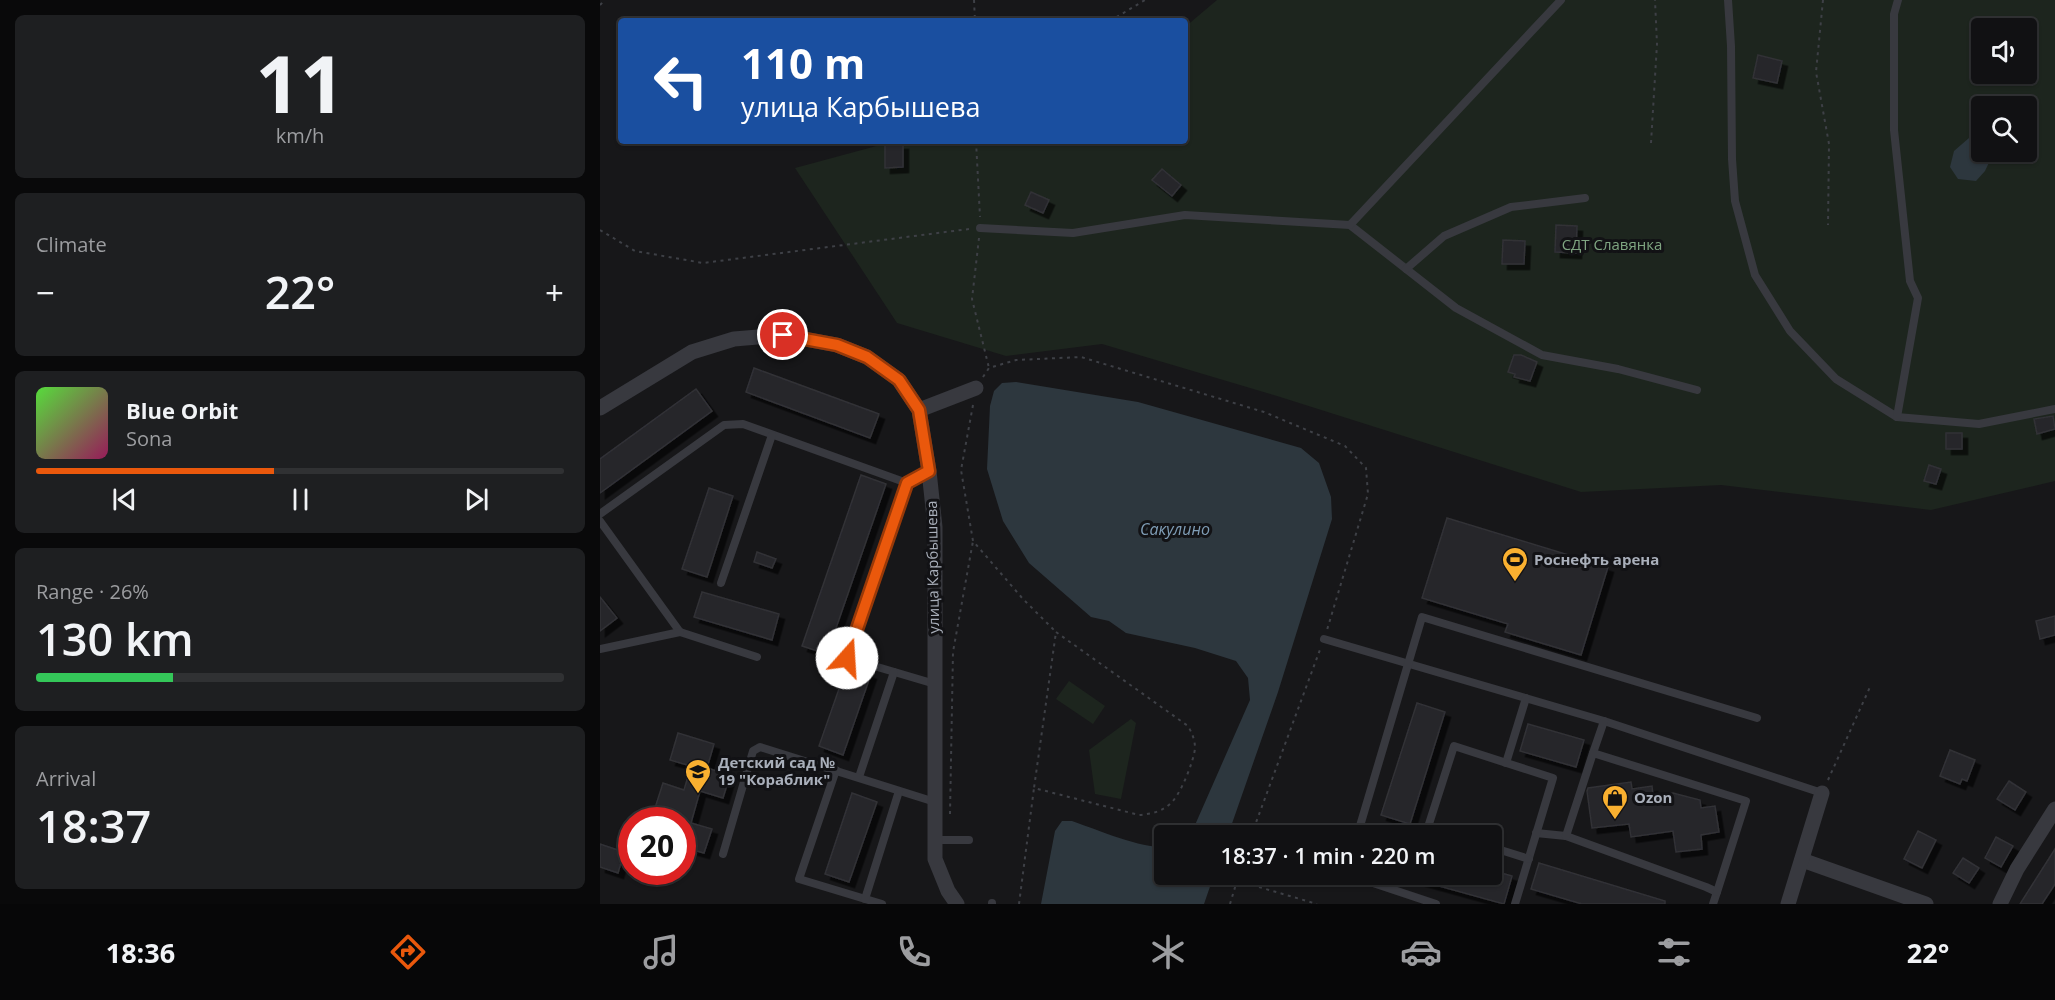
<!DOCTYPE html>
<html lang="en">
<head>
<meta charset="utf-8">
<style>
  :root { --surface:#111113; --page:#1e1f21; --text:#f1f3f6; --muted:#9c9da0; --line:#303133; --accent:#ea580c }
  body { margin:0; font-family:"Open Sans",sans-serif; background:var(--page); color:var(--text); height:100vh; display:flex; flex-direction:column; font-size:22px; white-space:nowrap }
  * { box-sizing:border-box; margin:0 }
  p { font-size:20px; color:var(--muted) }
  .icon { flex:none; width:33px; height:33px; fill:none; stroke:currentColor; stroke-width:2; stroke-linecap:round; stroke-linejoin:round }
  .map { position:relative; flex:1; overflow:hidden }
  .panel { display:flex; flex-direction:column; gap:15px; padding:15px; background:#09090a; width:600px }
  .panel>* { flex:none }
  .guide { position:absolute; left:18px; top:18px; width:570px; height:126px; border-radius:6px; box-shadow:0 2px 4px #0004,0 0 0 2px var(--line); background:#1a4fa0; color:#fff; overflow:hidden }
  .fabs { position:absolute; left:1371px; top:18px; display:grid; gap:12px }
  .fabs a { display:grid; place-items:center; width:66px; height:66px; border-radius:6px; background:var(--surface); box-shadow:0 2px 4px #0004,0 0 0 2px var(--line); font-size:30px }
  .speed { position:absolute; left:18px; top:807px; display:flex; gap:12px; font-size:30px; font-weight:700; text-align:center }
  .speed>* { display:grid; place-content:center; width:78px; height:78px; border-radius:50%; background:var(--surface); box-shadow:0 2px 4px #0004,0 0 0 2px var(--line); line-height:1 }
  .speed .limit { border:9px solid #d22; background:#fff; color:#111 }
  .pin { position:absolute; display:grid; place-items:center; width:51px; height:51px; color:#fff; margin:-26px; border:3px solid #fff; border-radius:50%; box-shadow:0 2px 6px #0007 }
  .me { position:absolute; width:66px; margin:-33px; rotate:19deg; stroke-linejoin:round; filter:drop-shadow(0 0 4px #0008) }
  .turn { display:flex; align-items:center; gap:21px; height:126px; padding:0 24px; font-size:27px }
  .turn .icon { width:78px; height:78px; stroke-width:2.5 }
  .turn b { display:block; font-size:42px; line-height:51px }
  .big { font-size:45px; font-weight:600; line-height:1.1 }
  .panel .card { flex:1; display:flex; flex-direction:column; justify-content:center; gap:9px; min-width:0; padding:0 21px; border-radius:9px; background:var(--page) }
  .panel .dial { align-items:center; gap:0 }
  .dial b { font-size:78px; line-height:1 }
  .song { display:flex; align-items:center; gap:18px }
  .cover { width:72px; height:72px; border-radius:9px; background:linear-gradient(135deg,hsl(110 70% 55%),hsl(330 70% 35%)) }
  .played { height:6px; border-radius:3px; background:linear-gradient(90deg,var(--accent) 45%,var(--line) 45%) }
  .keys { display:flex; justify-content:space-around; direction:ltr }
  .heat { display:flex; justify-content:space-between; align-items:center; font-size:33px; direction:ltr }
  .charge { height:9px; border-radius:4px; background:linear-gradient(90deg,#34c759 26%,var(--line) 0) }
  .trip { position:absolute; left:554px; top:825px; width:348px; height:60px; border-radius:6px; background:var(--surface); box-shadow:0 2px 4px #0004,0 0 0 2px var(--line); font-weight:600; line-height:60px; text-align:center }
  .tab-bar { display:flex; height:96px; justify-content:space-around; align-items:center; background:#070708; color:var(--muted) }
  .tab-bar .icon { width:42px; height:42px }
  .tab-bar .active { color:var(--accent) }
  .tab-bar b { font-size:27px; color:var(--text) }
  main { display:flex; flex:1; min-height:0 }
  .map>svg:first-child { display:block }
  .green { fill:#1d251e; fill-rule:evenodd }
  .water { fill:#2d373e }
  .building { fill:#27272b; stroke:#313136; stroke-width:1.5; filter:url(#shadow) }
  .lines { fill:none; stroke-linecap:round; stroke-linejoin:round }
  .path { stroke:#3e4046; stroke-width:2; stroke-dasharray:3 4.5; stroke-linecap:butt }
  .service { stroke:#38393f; stroke-width:8 }
  .minor { stroke:#38393f; stroke-width:15 }
  .route-casing { stroke:#983908; stroke-width:15 }
  .route { stroke:#ea580c; stroke-width:10 }
  .labels { text-anchor:middle; stroke-width:6; stroke-linejoin:round; paint-order:stroke }
  .park-label { font-size:15px; fill:#7fa581; stroke:#121215 }
  .poi-label { font-size:15px; font-weight:bold; fill:#a9afba; stroke:#121215; text-anchor:start }
  .street-label { font-size:15px; fill:#a9afba; stroke:#121215 }
  .water-label { font-size:16px; font-style:italic; fill:#7f9db6; stroke:#121215 }
</style>
</head>
<body>
<main>
<section class="panel">
<div class="card dial"><b>11</b><p>km/h</p></div>
<div class="card"><p>Climate</p>
<div class="heat"><a>−</a><b class="big">22°</b><a>+</a></div>
</div>
<div class="card">
<div class="song"><i class="cover"></i><div><b>Blue Orbit</b><p>Sona</p></div></div>
<div class="played"></div>
<div class="keys"><svg class="icon" aria-label="previous" viewBox="0 0 24 24"><path d="M18 5L8 12l10 7zM5 5v14"/></svg><svg class="icon" aria-label="pause" viewBox="0 0 24 24"><path d="M8 5v14M16 5v14"/></svg><svg class="icon" aria-label="next" viewBox="0 0 24 24"><path d="M6 5l10 7-10 7zM19 5v14"/></svg></div>
</div>
<div class="card"><p>Range · 26%</p><b class="big">130 km</b><div class="charge"></div></div>
<div class="card"><p>Arrival</p><b class="big">18:37</b></div>
</section>
<div class="map">
<svg width="1455" height="904" viewBox="0 0 1455 904">
  <defs>
    <filter id="shadow"><feDropShadow dx="5.5" dy="5.5" stdDeviation="0" flood-color="#0009"/></filter>
  </defs>
  <rect width="100%" height="100%" fill="#171719"/>
  <g class="green">
    <path d="M617 0H1455V481L1331 510 1121 485 981 492 677 396 502 344 406 356 297 323 195 168 295 141H585V27ZM1382 28H1426V74H1382ZM1382 106H1426V152H1382Z"/>
    <polygon points="469,681 505,706 493,724 456,699"/>
    <polygon points="531,719 536,723 521,799 495,794 489,750"/>
  </g>
  <g class="water">
    <polygon points="1369,138 1381,139 1382,152 1392,152 1393,154 1385,171 1376,181 1358,179 1350,167 1354,151"/>
    <polygon points="416,382 538,402 701,448 719,463 731,497 732,519 678,692 628,835 584,835 595,825 650,700 648,678 636,661 595,648 526,633 509,621 491,617 429,563 403,521 387,469 390,406 394,391 402,383"/>
    <path d="M462 821H472C490 827 547 851 564 846V874L614 875 604 904H441L455 831Z"/>
  </g>
  <g class="building">
    <polygon points="1158,55 1182,61 1177,83 1153,78"/>
    <polygon points="285,144 303,144 303,167 285,168"/>
    <polygon points="562,169 581,185 572,196 552,180"/>
    <polygon points="431,192 449,200 443,213 425,205"/>
    <polygon points="956,225 977,226 976,253 955,252"/>
    <polygon points="903,240 925,241 924,264 902,264"/>
    <polygon points="914,355 921,355 937,362 930,381 914,377 915,374 908,372"/>
    <polygon points="154,368 279,414 270,438 146,392"/>
    <polygon points="96,389 112,411 0,493 0,459"/>
    <polygon points="1453,416 1455,429 1437,434 1434,419"/>
    <rect x="1346" y="433" width="16" height="16"/>
    <polygon points="1329,465 1341,469 1336,484 1324,481"/>
    <polygon points="261,475 286,484 227,654 202,646"/>
    <polygon points="109,488 133,496 107,577 82,569"/>
    <polygon points="847,518 1008,567 981,655 905,632 908,624 822,598"/>
    <polygon points="157,552 176,559 172,568 154,562"/>
    <polygon points="102,592 179,614 172,640 94,617"/>
    <polygon points="0,597 17,618 0,631"/>
    <polygon points="1455,616 1455,635 1440,639 1436,621"/>
    <polygon points="247,666 271,674 243,755 219,746"/>
    <polygon points="817,703 845,712 810,824 781,815"/>
    <polygon points="928,724 984,740 976,767 920,751"/>
    <polygon points="78,733 114,744 107,768 130,775 123,798 100,791 91,823 112,829 104,853 82,847 82,820 75,820 77,814 55,808 63,783 84,790 91,766 70,760"/>
    <polygon points="1350,750 1375,760 1367,781 1362,779 1360,784 1340,776"/>
    <polygon points="1409,781 1426,792 1415,810 1397,799"/>
    <polygon points="1031,782 1032,789 1052,786 1053,796 1073,793 1100,800 1101,808 1115,806 1119,832 1101,835 1102,849 1076,852 1073,831 1031,837 1029,824 992,828 987,791 988,788"/>
    <polygon points="252,793 277,802 249,882 225,874"/>
    <polygon points="1318,831 1336,840 1322,868 1304,859"/>
    <polygon points="1396,837 1413,846 1401,867 1385,858"/>
    <polygon points="0,844 24,852 18,873 0,867"/>
    <polygon points="1455,849 1455,884 1442,904 1420,904"/>
    <polygon points="1363,858 1379,868 1369,883 1353,873"/>
    <polygon points="939,863 1065,901 1065,904 982,904 931,889"/>
    <polygon points="891,870 912,876 904,904 810,878 810,874 891,874"/>
  </g>
  <g class="lines">
    <g class="path">
      <polyline points="374,0 375,21"/>
      <polyline points="1223,0 1216,72 1229,144 1228,225"/>
      <polyline points="0,5 5,0"/>
      <polyline points="510,21 545,0"/>
      <polyline points="376,141 380,217"/>
      <polyline points="1051,143 1057,44 1055,0"/>
      <polyline points="0,230 35,251 103,263 369,229"/>
      <polyline points="379,238 372,299 389,368"/>
      <polyline points="383,377 389,368 416,360 481,357 664,412 745,446 766,468 768,494 727,630"/>
      <polyline points="373,405 361,470 373,541 423,599 456,632"/>
      <path d="M456 632 588 726C592 733 595 740 595 748 594 761 580 796 570 804 561 812 551 814 539 815L434 788Z"/>
      <polyline points="1228,780 1270,687"/>
      <polyline points="350,814 353,652 373,541"/>
      <polyline points="651,836 721,647"/>
      <polyline points="659,887 717,904"/>
      <polyline points="419,904 434,788"/>
      <polyline points="630,904 639,874"/>
    </g>
    <g class="service">
      <polyline points="1128,0 1131,46 1132,159 1135,201 1155,275 1190,331 1236,379 1297,417 1379,424 1455,409"/>
      <polyline points="750,225 856,308 942,355 1018,369 1097,390"/>
      <polyline points="380,228 473,233 585,215 750,225 961,0"/>
      <polyline points="806,269 844,236 911,207 985,198"/>
      <polyline points="1297,417 1318,298 1310,281 1294,130 1294,14 1298,0"/>
      <polyline points="307,483 247,658 335,684"/>
      <polyline points="0,514 124,425 143,424 307,483 329,471"/>
      <polyline points="0,521 80,632 157,657"/>
      <polyline points="121,583 172,435"/>
      <polyline points="724,639 1004,721 1222,793"/>
      <polyline points="0,649 80,632"/>
      <polyline points="993,753 1004,721"/>
      <polyline points="906,763 926,698"/>
      <polyline points="236,770 199,879 282,904"/>
      <polyline points="259,777 294,672"/>
      <polyline points="936,833 966,836 1106,887 1117,892 1113,904"/>
      <polyline points="757,836 822,617 1157,718"/>
      <polyline points="855,836 828,827 854,746 953,778 915,904"/>
      <polyline points="966,836 993,753 1146,801 1117,892"/>
      <polyline points="335,840 369,840"/>
      <polyline points="891,847 929,859"/>
      <polyline points="123,854 153,751 160,747 335,802"/>
      <polyline points="746,874 836,904"/>
      <polyline points="265,899 299,791"/>
      <polyline points="392,903 392,904"/>
    </g>
    <g class="minor">
      <polyline points="0,408 92,352 134,339 183,335 237,345 267,357 299,380 319,410 329,471 335,527 335,859 348,891 357,904"/>
      <polyline points="319,410 376,388"/>
      <polyline points="1202,860 1326,904"/>
      <polyline points="1188,904 1222,793"/>
      <polyline points="1400,904 1417,869 1455,809"/>
    </g>
  </g>
  <g class="lines">
    <defs>
      <polyline id="route" points="183,335 237,345 267,357 299,380 319,410 329,471 307,483 247,658"/>
    </defs>
    <use href="#route" class="route-casing"/>
    <use href="#route" class="route"/>
  </g>
  <defs>
    <symbol id="stadium-pin" viewBox="-11 -11 22 30"><path d="M0 17L-7.5 6A9.5 9.5 0 1 1 7.5 6Z" fill="#f9b030" stroke="#121215"/><path d="M0-5a6.5 5 0 1 0 0 10a6.5 5 0 1 0 0-10ZM-3.5-1.8h7v3.6h-7Z" fill="#111"/></symbol>
    <symbol id="school-pin" viewBox="-11 -11 22 30"><path d="M0 17L-7.5 6A9.5 9.5 0 1 1 7.5 6Z" fill="#f9b030" stroke="#121215"/><path d="M0-5L7-2L0 1L-7-2ZM-4 1L0 2.5L4 1V4Q0 6-4 4Z" fill="#111"/></symbol>
    <symbol id="shop-pin" viewBox="-11 -11 22 30"><path d="M0 17L-7.5 6A9.5 9.5 0 1 1 7.5 6Z" fill="#f9b030" stroke="#121215"/><path d="M-5-2.5h2.3a2.7 3.5 0 0 1 5.4 0H5L5.5 6h-11ZM-1.5-2.5h3a1.5 2.3 0 0 0-3 0Z" fill="#111"/></symbol>
  </defs>
  <g fill-rule="evenodd">
    <use href="#stadium-pin" x="900" y="545" width="30" height="40"/>
    <use href="#school-pin" x="83" y="757" width="30" height="40"/>
    <use href="#shop-pin" x="1000" y="783" width="30" height="40"/>
  </g>
  <g class="labels">
    <g class="park-label">
      <text x="1012" y="250">СДТ Славянка</text>
    </g>
    <g class="poi-label">
      <text x="934" y="565">Роснефть арена</text>
      <text x="118" y="768">Детский сад №<tspan x="118" dy="17">19 "Кораблик"</tspan></text>
      <text x="1034" y="803">Ozon</text>
    </g>
    <g class="street-label">
      <text transform="translate(333 567) rotate(-91)" y="5">улица Карбышева</text>
    </g>
    <g class="water-label">
      <text x="575" y="535">Сакулино</text>
    </g>
  </g>
</svg>
<div class="fabs">
<a><svg class="icon" aria-label="sound" viewBox="0 0 24 24"><path d="M4 9h4l5-4v14l-5-4H4zM17 9q2 3 0 6"/></svg></a>
<a><svg class="icon" aria-label="search" viewBox="0 0 24 24"><circle cx="10" cy="10" r="6"/><path d="M15 15l6 6"/></svg></a>
</div>
<div class="speed"><div class="limit">20</div></div>
<div class="pin" style="left:183px;top:335px;background:#d93025"><svg class="icon" aria-label="arrive" viewBox="0 0 24 24"><path d="M6 21V4h12l-3 4 3 4H6"/></svg></div>
<svg class="me" style="left:247px;top:658px" viewBox="-20 -20 40 40"><circle r="19" fill="#fff"/><path d="M0-13L10 11 0 6-10 11z" fill="#ea580c"/></svg>
<div class="trip">18:37 · 1 min · 220 m</div>
<div class="guide">
<div class="turn"><svg class="icon" aria-label="left" viewBox="0 0 24 24"><path d="M17 20v-9H6M10 6l-5 5 5 5"/></svg><div><b>110 m</b>улица Карбышева</div></div>
</div>
</div>
</main>
<nav class="tab-bar">
<b>18:36</b>
<svg class="icon active" aria-label="directions" viewBox="0 0 24 24"><path d="M12 3l9 9-9 9-9-9zM9 14v-3h6M13 9l2 2-2 2"/></svg>
<svg class="icon" aria-label="music" viewBox="0 0 24 24"><path d="M9 18V5l10-2v13"/><circle cx="6" cy="18" r="3"/><circle cx="16" cy="16" r="3"/></svg>
<svg class="icon" aria-label="phone" viewBox="0 0 24 24"><path d="M5 4h4l2 5-3 2q2 4 5 5l2-3 5 2v4C11 20 4 13 5 4z"/></svg>
<svg class="icon" aria-label="climate" viewBox="0 0 24 24"><path d="M12 3v18M4 7l16 10M4 17L20 7"/></svg>
<svg class="icon" aria-label="car" viewBox="0 0 24 24"><path d="M5 17H2v-5l4-1 3-4h7l3 4 3 1v5h-3M9 17h6M6 11h13"/><circle cx="7" cy="17" r="2"/><circle cx="17" cy="17" r="2"/></svg>
<svg class="icon" aria-label="filters" viewBox="0 0 24 24"><path d="M4 7h16M4 17h16"/><circle cx="9" cy="7" r="2"/><circle cx="15" cy="17" r="2"/></svg>
<b>22°</b>
</nav>
</body>
</html>
